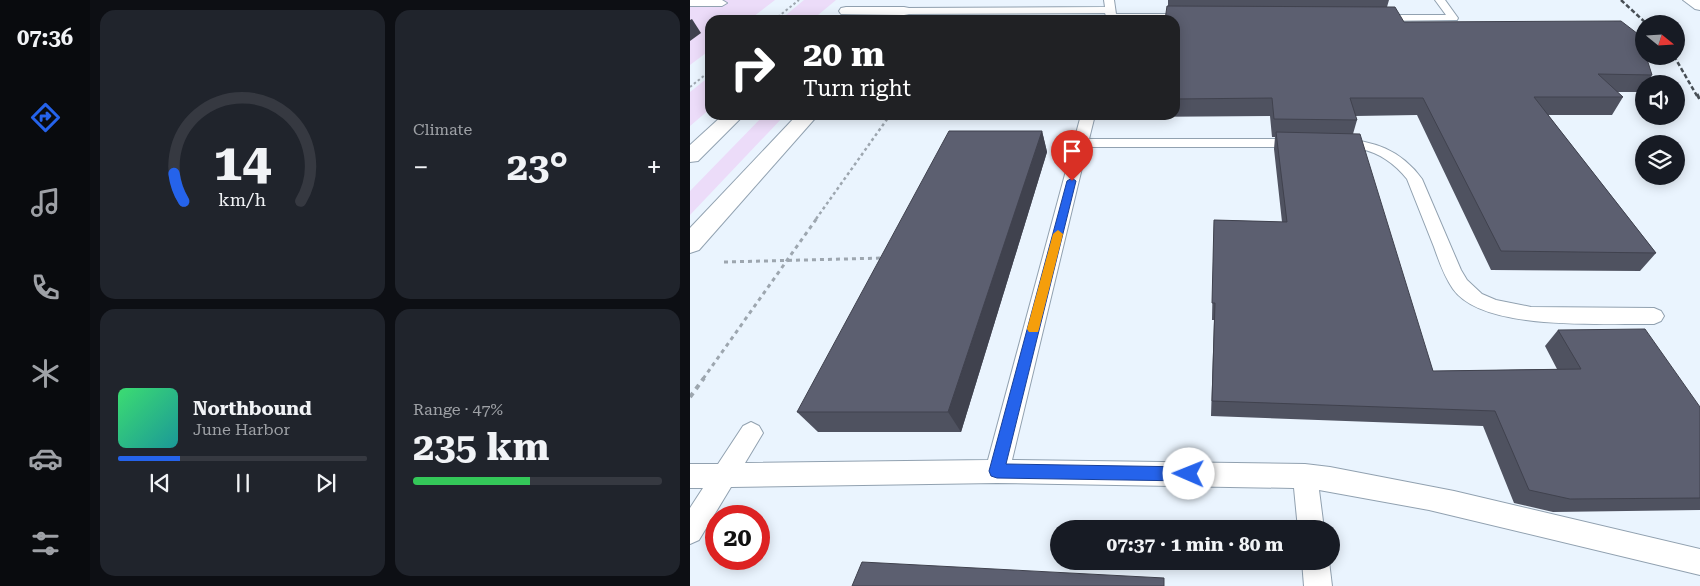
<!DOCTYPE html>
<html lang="en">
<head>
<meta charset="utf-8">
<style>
  :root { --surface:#171b24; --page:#20242c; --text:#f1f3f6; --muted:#9ea1a6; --line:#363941; --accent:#2563eb }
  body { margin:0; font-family:"Roboto Serif",serif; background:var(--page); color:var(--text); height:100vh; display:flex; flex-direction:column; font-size:19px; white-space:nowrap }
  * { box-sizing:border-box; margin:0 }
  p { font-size:16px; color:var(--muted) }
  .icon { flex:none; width:28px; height:28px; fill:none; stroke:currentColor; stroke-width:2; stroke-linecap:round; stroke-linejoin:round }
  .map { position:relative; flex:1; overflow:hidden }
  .drawer { display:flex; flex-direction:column; gap:10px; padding:10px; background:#0d0f14; width:600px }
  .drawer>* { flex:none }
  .guide { position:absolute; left:15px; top:15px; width:475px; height:105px; border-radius:15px; box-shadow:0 2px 12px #0003; background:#202124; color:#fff; overflow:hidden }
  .needle { width:32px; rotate:108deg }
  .tools { position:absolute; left:945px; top:15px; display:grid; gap:10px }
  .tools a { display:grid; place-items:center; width:50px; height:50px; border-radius:50%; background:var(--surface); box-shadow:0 2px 12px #0003; font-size:25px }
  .speed { position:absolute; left:15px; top:505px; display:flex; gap:10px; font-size:25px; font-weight:700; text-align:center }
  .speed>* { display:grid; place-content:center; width:65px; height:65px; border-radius:50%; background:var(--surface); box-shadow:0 2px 12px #0003; line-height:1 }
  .speed .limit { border:8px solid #d22; background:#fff; color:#111 }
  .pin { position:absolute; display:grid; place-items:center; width:42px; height:42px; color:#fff; margin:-51px -21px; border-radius:50% 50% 50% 0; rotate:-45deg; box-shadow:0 0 5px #0007 }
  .pin .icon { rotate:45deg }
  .me { position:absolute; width:55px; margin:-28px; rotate:271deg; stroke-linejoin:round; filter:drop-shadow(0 0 4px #0008) }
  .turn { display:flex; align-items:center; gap:18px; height:105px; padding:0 15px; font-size:22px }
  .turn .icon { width:65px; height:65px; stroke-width:2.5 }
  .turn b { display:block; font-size:35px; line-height:42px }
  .big { font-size:38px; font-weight:700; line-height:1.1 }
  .drawer .card { flex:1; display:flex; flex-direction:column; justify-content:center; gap:8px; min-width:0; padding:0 18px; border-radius:15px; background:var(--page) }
  .drawer .dial { align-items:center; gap:0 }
  .dial svg { height:130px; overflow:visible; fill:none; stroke:var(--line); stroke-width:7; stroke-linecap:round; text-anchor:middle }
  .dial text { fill:var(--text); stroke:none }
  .song { display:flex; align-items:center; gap:15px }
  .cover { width:60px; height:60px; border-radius:8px; background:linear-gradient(135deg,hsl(140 70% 55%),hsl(180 70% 35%)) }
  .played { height:5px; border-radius:2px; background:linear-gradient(90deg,var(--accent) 25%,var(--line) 25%) }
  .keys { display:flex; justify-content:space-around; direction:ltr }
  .heat { display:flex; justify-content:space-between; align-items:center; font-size:28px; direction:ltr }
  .charge { height:8px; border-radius:4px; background:linear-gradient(90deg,#34c759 47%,var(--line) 0) }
  .drawer .tiles { flex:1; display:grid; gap:10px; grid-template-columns:repeat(2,1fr) }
  .trip { position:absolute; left:360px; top:520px; width:290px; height:50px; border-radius:25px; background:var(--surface); box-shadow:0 2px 12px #0003; font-weight:700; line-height:50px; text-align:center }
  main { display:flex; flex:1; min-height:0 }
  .tabs { display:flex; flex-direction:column; width:90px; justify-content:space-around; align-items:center; background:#090b0e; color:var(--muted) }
  .tabs .icon { width:35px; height:35px }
  .tabs .active { color:var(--accent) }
  .tabs b { font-size:22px; color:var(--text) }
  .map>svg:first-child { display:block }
  .green { fill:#ecdcf9 }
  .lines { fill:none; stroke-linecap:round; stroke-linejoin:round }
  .lane-casing { stroke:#91a1b0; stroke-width:2 }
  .street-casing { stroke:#91a1b0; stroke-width:2 }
  .primary-casing { stroke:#91a1b0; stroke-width:2 }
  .path-far3 { stroke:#9da6af; stroke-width:2; stroke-dasharray:2.5 2.5; stroke-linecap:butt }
  .path-far2 { stroke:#9da6af; stroke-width:2.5; stroke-dasharray:3 3; stroke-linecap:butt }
  .path-far1 { stroke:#9da6af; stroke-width:3; stroke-dasharray:4 4; stroke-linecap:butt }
  .path { stroke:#9da6af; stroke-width:4; stroke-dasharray:5 5; stroke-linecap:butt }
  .lane { fill:#fff; fill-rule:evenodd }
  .street { fill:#fff; fill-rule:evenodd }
  .primary { fill:#fff; fill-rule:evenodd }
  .rail-far1 { stroke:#484f56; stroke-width:2.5; stroke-dasharray:4.5 2.5; stroke-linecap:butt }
  .rail { stroke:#484f56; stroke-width:3; stroke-dasharray:5.5 3; stroke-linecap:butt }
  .wall { fill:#4f5260 }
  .shaded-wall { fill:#40424e }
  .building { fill:#5c5f70; stroke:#40424e }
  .route { fill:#2563eb; stroke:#184099 }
  .slow { fill:#f59e0b }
</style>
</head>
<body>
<main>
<nav class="tabs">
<b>07:36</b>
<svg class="icon active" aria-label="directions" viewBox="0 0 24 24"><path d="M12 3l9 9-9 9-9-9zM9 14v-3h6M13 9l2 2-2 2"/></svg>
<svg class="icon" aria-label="music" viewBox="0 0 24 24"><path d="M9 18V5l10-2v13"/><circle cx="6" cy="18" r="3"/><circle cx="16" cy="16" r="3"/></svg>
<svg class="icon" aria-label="phone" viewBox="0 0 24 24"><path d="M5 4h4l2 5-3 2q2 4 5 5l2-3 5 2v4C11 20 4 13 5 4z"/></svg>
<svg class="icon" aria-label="climate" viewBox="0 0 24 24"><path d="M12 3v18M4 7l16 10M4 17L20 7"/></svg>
<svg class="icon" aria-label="car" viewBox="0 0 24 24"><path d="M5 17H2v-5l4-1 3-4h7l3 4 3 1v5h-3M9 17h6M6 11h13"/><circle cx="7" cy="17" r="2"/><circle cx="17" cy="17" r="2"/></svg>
<svg class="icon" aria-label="filters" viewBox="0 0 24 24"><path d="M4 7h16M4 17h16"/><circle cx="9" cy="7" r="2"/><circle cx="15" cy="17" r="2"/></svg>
</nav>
<section class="drawer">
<div class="tiles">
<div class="card dial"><svg viewBox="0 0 100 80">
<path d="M14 69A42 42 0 1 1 86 69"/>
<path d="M14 69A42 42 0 0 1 8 52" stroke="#2563eb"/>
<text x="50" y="56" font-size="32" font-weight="700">14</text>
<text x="50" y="72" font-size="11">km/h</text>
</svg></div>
<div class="card"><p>Climate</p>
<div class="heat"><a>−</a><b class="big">23°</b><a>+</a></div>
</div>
<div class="card">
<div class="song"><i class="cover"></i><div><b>Northbound</b><p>June Harbor</p></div></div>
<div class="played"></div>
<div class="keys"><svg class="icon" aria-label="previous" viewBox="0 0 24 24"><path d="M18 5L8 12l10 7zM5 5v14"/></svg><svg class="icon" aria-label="pause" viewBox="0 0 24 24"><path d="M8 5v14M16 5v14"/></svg><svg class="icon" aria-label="next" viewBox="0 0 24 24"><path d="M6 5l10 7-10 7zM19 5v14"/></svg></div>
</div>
<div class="card"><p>Range · 47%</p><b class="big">235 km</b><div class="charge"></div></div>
</div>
</section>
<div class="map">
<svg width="1010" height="586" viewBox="0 0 1010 586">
  <rect width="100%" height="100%" fill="#eaf4fe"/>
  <g class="green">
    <polygon points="0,0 85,0 59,20 20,20 20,50 0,65"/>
    <polygon points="114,0 146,0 122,20 90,20"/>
    <polygon points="20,76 20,109 0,126 0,92"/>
    <polygon points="74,115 95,115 0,215 0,191"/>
  </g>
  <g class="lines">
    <defs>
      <g id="lane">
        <polygon points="0,0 32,0 37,3 32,6 0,6"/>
        <polygon points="414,0 424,0 426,14 501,14 506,17 501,20 421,20 417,19 415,13 214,14 209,11 214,8 415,7"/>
        <polygon points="745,0 755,0 768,18 767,20 686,21 681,18 686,15 756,15"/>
        <polygon points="391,115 405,115 399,139 610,139 615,140 617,143 615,146 610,147 397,147 322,460 615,464 640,467 764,491 1010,549 1010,575 739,510 629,490 634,529 608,529 604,488 307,483 41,487 9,540 0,544 0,508 13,488 0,488 0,464 28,464 53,426 61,422 69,426 73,433 55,463 298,460"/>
        <path d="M648 139C683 140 711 150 732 179L771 270 777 280 792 294 806 300 841 307 964 308 971 311 974 316 971 321 964 324C915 323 793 332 763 289 754 276 749 261 744 247 735 224 726 202 717 179 705 164 690 153 671 149 662 147 652 148 643 146L641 143 643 140Z"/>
        <polygon points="612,561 639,561 642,586 614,586"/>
      </g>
      <polygon id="street" points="993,0 1010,0 1010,10 1005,9"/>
      <g id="primary">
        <polygon points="156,7 214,7 219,8 221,11 219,14 214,15 151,14 149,11 151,8"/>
        <polygon points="33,115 54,115 8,161 0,162 0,145"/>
        <polygon points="107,115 128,115 9,250 0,253 0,228"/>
      </g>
    </defs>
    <use href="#lane" class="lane-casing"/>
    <use href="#street" class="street-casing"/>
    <use href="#primary" class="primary-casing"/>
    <g class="path-far3">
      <polyline points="84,20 109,0"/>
      <polyline points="0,87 20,71"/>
    </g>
    <polyline class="path-far2" points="126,219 200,115"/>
    <g class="path-far1">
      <polyline points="34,262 194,258"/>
      <polyline points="13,379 127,218"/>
    </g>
    <polyline class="path" points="0,397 14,378"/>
    <use href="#lane" class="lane"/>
    <use href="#street" class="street"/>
    <use href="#primary" class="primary"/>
    <g class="rail-far1">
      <polyline points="931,0 957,24"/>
      <polyline points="984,56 1007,96"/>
    </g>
    <polyline class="rail" points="1007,94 1010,100"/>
  </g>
  <g class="wall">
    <polygon points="478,0 699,0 697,7 714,22 962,75 957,84 954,84 954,88 951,92 927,92 933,97 922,115 858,115 966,253 950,271 801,270 727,115 665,116 667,120 663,134 743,371 867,369 855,346 868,330 1010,407 1010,510 863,512 824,503 793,426 521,416 524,320 522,320 524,220 592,222 584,149 585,137 582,137 580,116 442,117 441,115 485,115 485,20 478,6"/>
    <polygon points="352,131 357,152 271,432 128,432 107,412"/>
  </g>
  <g class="shaded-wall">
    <polygon points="2,19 11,33 0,41 0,20"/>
    <polygon points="352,131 357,152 271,432 258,412"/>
  </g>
  <g class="building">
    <polygon points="477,6 705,7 714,22 931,21 948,34 954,51 954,56 956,56 962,75 908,74 933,97 844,97 966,253 811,251 733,98 660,98 667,120 584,119 582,98 485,99 485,20 475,20"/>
    <polygon points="259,131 352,131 258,412 107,412"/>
    <polygon points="586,132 670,134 743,371 891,369 868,330 955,329 1010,407 1010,498 880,499 839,490 805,411 522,401 525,303 522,303 524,220 597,222"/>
    <polygon points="172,562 474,578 474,586 162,586"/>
  </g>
  <polygon class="route" points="382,178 386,181 316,464 499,467 504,469 506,474 504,479 499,481 307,478 301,476 299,471 377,181"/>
  <polygon class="slow" points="368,230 373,234 349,329 348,332 339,332 337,329 363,234"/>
</svg>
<div class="tools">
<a><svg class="needle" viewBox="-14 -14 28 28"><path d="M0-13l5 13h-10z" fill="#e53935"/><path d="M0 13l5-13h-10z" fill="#9ea1a6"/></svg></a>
<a><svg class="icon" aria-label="sound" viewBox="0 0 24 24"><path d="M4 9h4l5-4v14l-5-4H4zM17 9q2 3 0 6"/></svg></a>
<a><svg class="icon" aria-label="layers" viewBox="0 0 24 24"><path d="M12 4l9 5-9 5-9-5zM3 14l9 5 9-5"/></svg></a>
</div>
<div class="speed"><div class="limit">20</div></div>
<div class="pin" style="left:382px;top:181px;background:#d93025"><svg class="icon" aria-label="arrive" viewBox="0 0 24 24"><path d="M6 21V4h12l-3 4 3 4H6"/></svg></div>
<svg class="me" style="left:499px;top:474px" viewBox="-20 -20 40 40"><circle r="19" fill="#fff"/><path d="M0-13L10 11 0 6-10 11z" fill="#2563eb"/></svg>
<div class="trip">07:37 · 1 min · 80 m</div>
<div class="guide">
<div class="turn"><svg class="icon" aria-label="right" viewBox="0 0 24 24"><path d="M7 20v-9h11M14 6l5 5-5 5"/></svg><div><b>20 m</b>Turn right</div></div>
</div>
</div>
</main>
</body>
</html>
